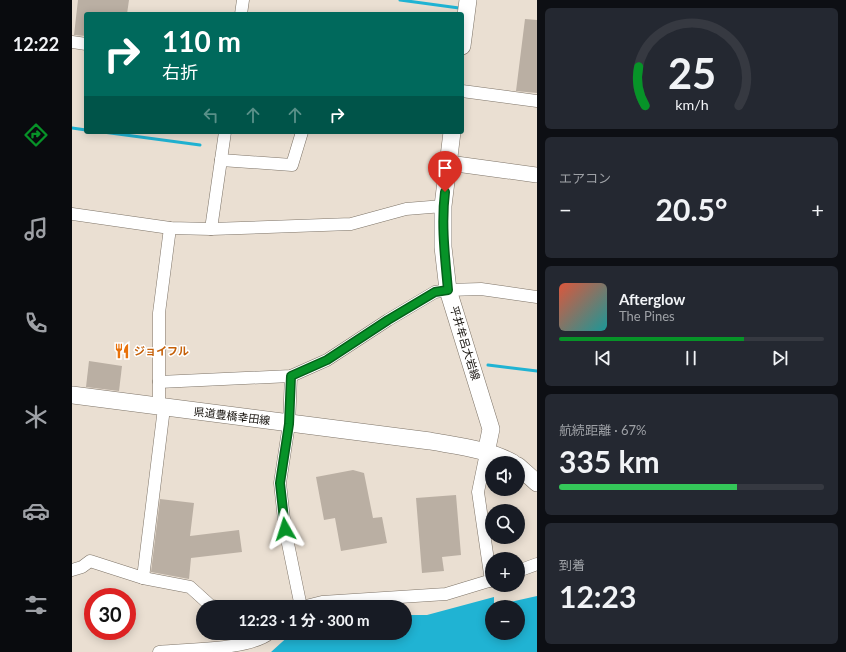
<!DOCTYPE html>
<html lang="ja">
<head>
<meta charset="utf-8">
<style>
  :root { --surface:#171b24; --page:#242831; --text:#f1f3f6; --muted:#9ea1a6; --line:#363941; --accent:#079328 }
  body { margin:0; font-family:Lato,"Noto Sans JP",sans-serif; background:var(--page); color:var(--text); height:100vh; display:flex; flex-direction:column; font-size:15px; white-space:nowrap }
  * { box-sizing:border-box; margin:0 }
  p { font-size:13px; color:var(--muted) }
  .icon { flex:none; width:22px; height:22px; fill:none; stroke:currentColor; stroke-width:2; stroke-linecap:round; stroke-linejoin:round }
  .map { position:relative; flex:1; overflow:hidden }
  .side { display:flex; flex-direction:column; gap:8px; padding:8px; background:#0d0f14; width:309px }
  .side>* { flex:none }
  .top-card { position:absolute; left:12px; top:12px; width:380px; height:122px; border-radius:4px; box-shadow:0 2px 10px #0003; background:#00695c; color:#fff; overflow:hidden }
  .tools { position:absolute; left:413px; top:456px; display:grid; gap:8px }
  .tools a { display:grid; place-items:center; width:40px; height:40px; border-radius:50%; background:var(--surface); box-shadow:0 2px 10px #0003; font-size:20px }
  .speed { position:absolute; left:12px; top:588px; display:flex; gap:8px; font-size:20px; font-weight:700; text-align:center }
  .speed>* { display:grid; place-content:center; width:52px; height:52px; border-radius:50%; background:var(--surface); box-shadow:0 2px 10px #0003; line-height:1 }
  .speed .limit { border:6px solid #d22; background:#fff; color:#111 }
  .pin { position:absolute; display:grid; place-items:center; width:34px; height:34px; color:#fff; margin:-41px -17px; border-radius:50% 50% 50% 0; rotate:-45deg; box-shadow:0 0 4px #0007 }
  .pin .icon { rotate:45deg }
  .me { position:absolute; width:44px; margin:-22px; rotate:354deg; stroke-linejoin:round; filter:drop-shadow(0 0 3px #0008) }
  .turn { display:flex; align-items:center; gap:14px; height:84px; padding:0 12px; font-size:18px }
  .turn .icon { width:52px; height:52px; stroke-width:2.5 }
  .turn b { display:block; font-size:28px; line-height:34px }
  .lanes { display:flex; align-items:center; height:38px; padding:0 12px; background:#0003; justify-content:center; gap:20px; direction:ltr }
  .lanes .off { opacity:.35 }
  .big { font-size:30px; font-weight:700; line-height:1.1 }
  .side .tile { flex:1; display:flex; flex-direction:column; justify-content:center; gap:6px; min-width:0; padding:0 14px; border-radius:6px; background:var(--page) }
  .side .dial { align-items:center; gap:0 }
  .dial svg { height:104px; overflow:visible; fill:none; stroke:var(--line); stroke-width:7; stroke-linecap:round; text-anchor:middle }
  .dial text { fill:var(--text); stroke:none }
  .song { display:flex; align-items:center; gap:12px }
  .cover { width:48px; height:48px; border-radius:6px; background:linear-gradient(135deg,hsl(10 70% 55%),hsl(180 70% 35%)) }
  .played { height:4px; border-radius:2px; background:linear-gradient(90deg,var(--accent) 70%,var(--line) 70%) }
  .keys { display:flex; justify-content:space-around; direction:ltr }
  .heat { display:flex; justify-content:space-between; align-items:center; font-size:22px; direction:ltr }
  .charge { height:6px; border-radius:3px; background:linear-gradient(90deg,#34c759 67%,var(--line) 0) }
  .trip { position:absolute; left:124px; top:600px; width:216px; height:40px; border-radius:20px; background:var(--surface); box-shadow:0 2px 10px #0003; font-weight:700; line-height:40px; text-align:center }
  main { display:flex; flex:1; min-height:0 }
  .dock { display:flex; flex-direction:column; width:72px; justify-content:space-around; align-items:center; background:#090b0e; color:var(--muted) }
  .dock .icon { width:28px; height:28px }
  .dock .current { color:var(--accent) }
  .dock b { font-size:18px; color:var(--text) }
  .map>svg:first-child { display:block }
  .water { fill:#20b3d3; fill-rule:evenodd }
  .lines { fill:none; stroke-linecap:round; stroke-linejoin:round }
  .stream { stroke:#20b3d3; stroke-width:3 }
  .building { fill:#baafa3 }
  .minor-casing { stroke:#7e7468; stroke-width:13 }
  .tertiary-casing { stroke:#7e7468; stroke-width:16 }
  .secondary-casing { stroke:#7e7468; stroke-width:18 }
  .minor { stroke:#fff; stroke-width:12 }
  .tertiary { stroke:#fff; stroke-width:15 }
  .secondary { stroke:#fff; stroke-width:17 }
  .route-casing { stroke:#05601a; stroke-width:10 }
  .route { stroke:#079328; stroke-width:7 }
  .labels { text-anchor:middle; stroke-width:3; stroke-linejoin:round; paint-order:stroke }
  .street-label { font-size:11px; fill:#15110c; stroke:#fff }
  .food-label { font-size:11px; font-weight:bold; fill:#c56008; stroke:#fff; text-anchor:start }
</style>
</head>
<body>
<main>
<nav class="dock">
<b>12:22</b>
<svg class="icon current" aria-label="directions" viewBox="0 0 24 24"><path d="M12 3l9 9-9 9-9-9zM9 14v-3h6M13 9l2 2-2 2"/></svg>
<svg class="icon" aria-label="music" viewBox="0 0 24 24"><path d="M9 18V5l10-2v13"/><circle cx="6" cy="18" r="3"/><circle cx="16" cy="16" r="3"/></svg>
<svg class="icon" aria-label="phone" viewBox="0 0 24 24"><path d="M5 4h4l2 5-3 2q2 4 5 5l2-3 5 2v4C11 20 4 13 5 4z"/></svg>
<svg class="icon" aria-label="climate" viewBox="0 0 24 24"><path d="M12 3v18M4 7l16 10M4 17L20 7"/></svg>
<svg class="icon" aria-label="car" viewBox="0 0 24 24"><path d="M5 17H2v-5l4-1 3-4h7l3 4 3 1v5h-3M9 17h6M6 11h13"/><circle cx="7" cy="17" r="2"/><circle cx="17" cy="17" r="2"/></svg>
<svg class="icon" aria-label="filters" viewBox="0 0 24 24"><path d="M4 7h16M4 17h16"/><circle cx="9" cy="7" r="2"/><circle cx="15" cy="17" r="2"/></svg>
</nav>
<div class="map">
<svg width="465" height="652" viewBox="0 0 465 652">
  <rect width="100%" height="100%" fill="#eadfd2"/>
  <path class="water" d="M465 596V652H199L220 633H333V615H355L422 597V603L429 604ZM420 607H446V633H420Z"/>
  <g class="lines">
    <g class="stream">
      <polyline points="328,0 387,8"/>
      <polyline points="0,128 14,130"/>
      <polyline points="31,132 128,145"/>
      <polyline points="416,365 465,371"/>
    </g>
  </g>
  <g class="building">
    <polygon points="6,0 57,0 55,14 14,14 14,36 2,35"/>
    <polygon points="453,19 465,20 465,93 444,91"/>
    <polygon points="17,361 50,366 47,391 14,387"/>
    <polygon points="281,470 292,473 301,518 310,517 315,543 269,551 263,518 252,520 244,477"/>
    <polygon points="384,495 389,555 370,557 372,571 350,573 344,498"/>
    <polygon points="88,499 122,503 118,536 167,530 170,552 119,558 117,579 79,572"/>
  </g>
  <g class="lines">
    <defs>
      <g id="minor">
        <polyline points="169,14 171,0"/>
        <polyline points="0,42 14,44"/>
        <polyline points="390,91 465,101"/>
        <polyline points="149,160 220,165 230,132"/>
        <polyline points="0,214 98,228 139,229 279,224 334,209 371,206"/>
        <polyline points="139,229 153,132"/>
        <polyline points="219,376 217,424 208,483 213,529 229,607"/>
        <polyline points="87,382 219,376 255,360 316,320 363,292 376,290 409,289 465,297"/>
        <polyline points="87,407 87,313 98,228"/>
        <polyline points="414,453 406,492 419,581"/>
        <polyline points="0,570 10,567 18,561 71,578 118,587 139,606 149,607"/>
        <polyline points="446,571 465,564"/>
        <polyline points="71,578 92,408"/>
        <polyline points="230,607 250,602 374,594 420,580"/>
        <path d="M87 652C115 649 178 650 198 633"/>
      </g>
      <polyline id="tertiary" points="377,163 465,175"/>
      <g id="secondary">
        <polyline points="390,46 396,0"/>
        <polyline points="380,132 371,206 371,247 376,290 419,429 414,453"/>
        <path d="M0 395 358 441C385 446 416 449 441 463"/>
        <polyline points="446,466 465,483"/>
      </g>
    </defs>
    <use href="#minor" class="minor-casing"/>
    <use href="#tertiary" class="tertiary-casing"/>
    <use href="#secondary" class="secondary-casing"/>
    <use href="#minor" class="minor"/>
    <use href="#tertiary" class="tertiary"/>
    <use href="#secondary" class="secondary"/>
  </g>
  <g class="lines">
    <defs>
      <path id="route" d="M213 529 208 483 217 424 219 376 255 360 316 320 363 292 376 290C373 257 369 224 373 192"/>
    </defs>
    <use href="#route" class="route-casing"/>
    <use href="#route" class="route"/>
  </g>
  <defs>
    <symbol id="restaurant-bare" viewBox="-9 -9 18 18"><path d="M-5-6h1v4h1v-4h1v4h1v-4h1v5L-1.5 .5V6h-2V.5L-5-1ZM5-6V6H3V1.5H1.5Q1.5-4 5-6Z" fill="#e8710a" stroke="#fff" stroke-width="2.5" paint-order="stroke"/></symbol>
  </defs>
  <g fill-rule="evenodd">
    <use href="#restaurant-bare" x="39" y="340" width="22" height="22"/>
  </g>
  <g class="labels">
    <g class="street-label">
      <text transform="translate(393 343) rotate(73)" y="4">平井牟呂大岩線</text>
      <text transform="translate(160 416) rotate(7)" y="4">県道豊橋幸田線</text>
    </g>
    <g class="food-label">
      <text x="62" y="355">ジョイフル</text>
    </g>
  </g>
</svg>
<div class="tools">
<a><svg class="icon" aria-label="sound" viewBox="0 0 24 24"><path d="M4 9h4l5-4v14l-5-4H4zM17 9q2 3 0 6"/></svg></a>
<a><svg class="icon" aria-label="search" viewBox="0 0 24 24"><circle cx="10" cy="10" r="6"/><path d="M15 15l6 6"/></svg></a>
<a>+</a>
<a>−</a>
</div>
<div class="speed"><div class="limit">30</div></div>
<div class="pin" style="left:373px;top:192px;background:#d93025"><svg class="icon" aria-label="arrive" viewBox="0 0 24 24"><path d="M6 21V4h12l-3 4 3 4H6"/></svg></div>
<svg class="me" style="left:213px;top:529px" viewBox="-20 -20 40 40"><path d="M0-17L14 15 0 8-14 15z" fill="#079328" stroke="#fff" stroke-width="4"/></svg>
<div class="trip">12:23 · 1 分 · 300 m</div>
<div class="top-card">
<div class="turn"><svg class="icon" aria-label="right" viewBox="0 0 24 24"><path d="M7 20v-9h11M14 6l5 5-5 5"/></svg><div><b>110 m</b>右折</div></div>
<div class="lanes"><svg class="icon off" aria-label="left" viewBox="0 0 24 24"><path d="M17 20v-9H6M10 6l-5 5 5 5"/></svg><svg class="icon off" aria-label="ahead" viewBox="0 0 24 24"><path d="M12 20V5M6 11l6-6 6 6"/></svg><svg class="icon off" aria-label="ahead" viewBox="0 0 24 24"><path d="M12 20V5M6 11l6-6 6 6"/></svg><svg class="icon" aria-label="right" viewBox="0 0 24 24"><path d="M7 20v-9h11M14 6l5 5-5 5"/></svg></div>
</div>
</div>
<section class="side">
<div class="tile dial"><svg viewBox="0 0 100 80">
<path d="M14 69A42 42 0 1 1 86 69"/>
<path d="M14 69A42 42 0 0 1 9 39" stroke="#079328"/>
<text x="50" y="56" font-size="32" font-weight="700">25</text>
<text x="50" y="72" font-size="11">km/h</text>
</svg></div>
<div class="tile"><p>エアコン</p>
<div class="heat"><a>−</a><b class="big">20.5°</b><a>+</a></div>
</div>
<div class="tile">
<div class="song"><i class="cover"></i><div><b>Afterglow</b><p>The Pines</p></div></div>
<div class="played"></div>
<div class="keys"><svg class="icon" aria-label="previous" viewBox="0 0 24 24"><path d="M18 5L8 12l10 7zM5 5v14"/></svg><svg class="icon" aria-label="pause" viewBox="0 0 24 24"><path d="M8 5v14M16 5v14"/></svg><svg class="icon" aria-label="next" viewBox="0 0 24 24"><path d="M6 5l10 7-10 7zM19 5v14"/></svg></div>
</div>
<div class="tile"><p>航続距離 · 67%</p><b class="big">335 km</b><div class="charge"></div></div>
<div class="tile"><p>到着</p><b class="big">12:23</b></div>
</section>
</main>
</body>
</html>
